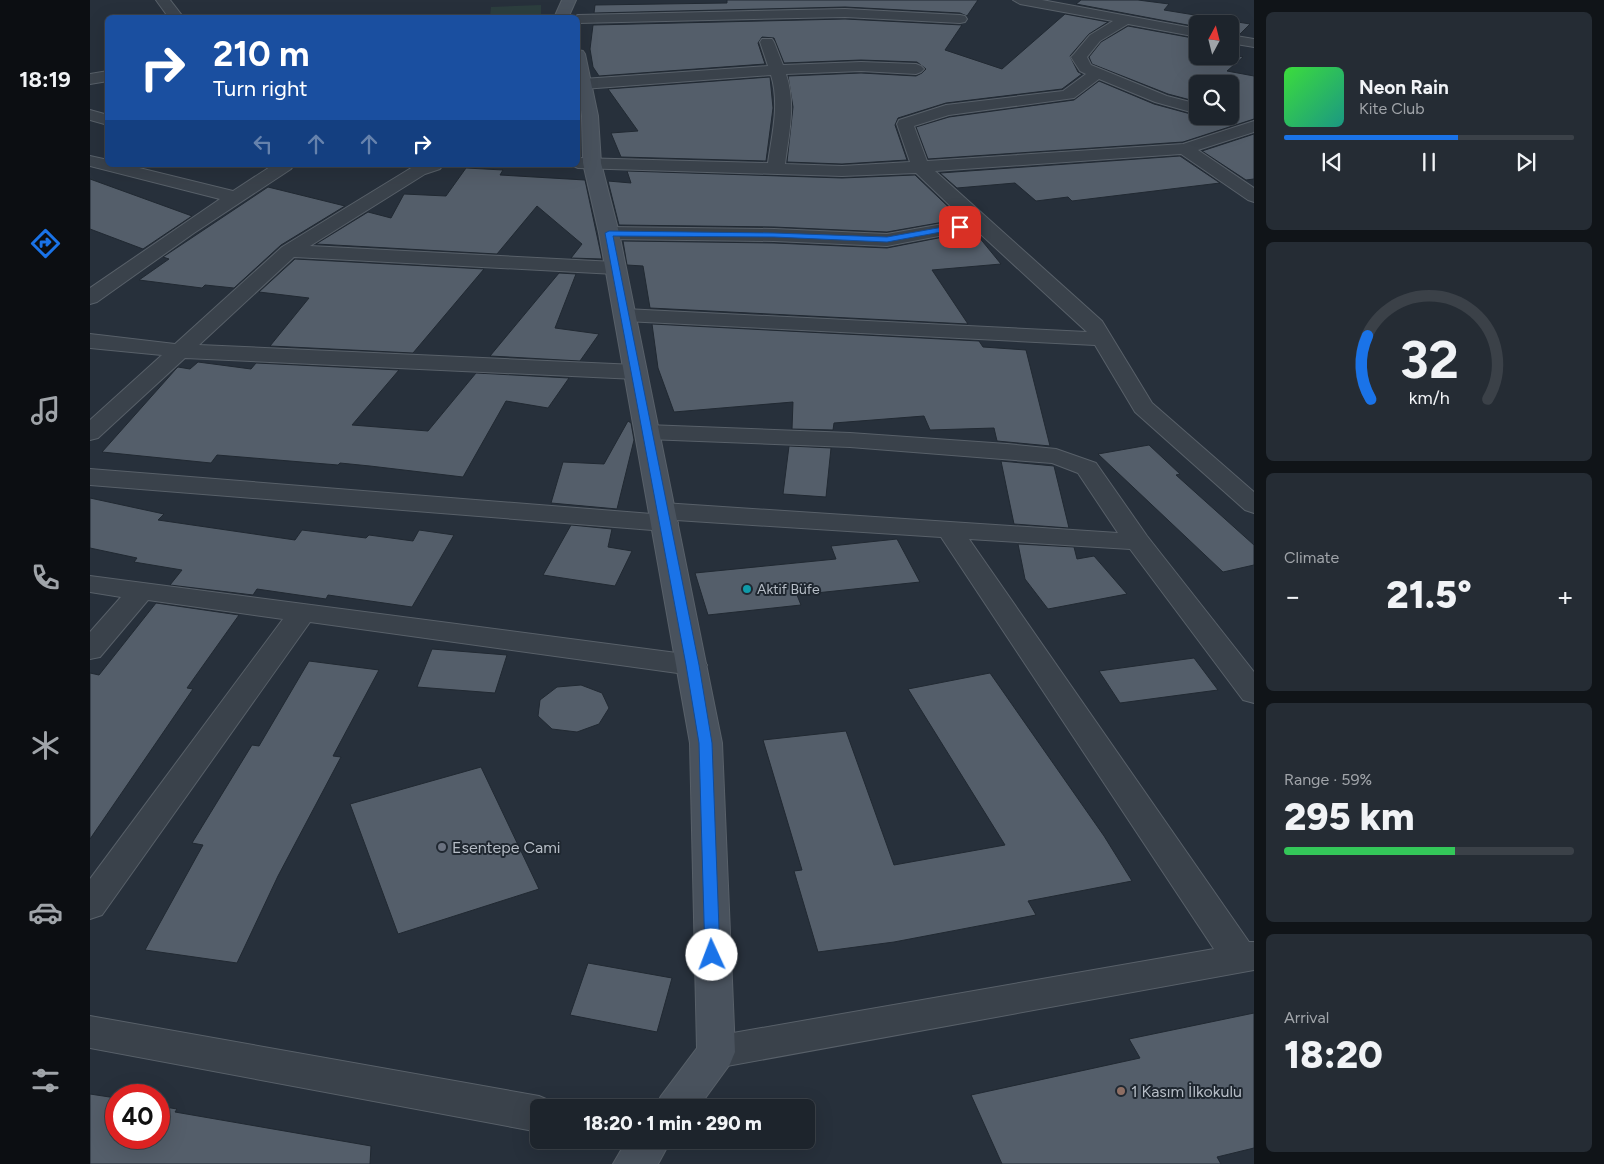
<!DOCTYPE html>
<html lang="en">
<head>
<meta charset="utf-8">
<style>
  :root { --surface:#1d242c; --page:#252c34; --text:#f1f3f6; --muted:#a0a4a9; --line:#3b4148; --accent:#1a73e8 }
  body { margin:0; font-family:Figtree,sans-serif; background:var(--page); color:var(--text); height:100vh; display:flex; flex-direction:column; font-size:19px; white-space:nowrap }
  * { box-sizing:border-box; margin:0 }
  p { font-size:16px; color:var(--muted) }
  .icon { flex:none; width:28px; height:28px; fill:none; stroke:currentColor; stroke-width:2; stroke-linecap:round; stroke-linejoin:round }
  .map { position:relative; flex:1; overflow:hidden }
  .panel { display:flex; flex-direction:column; gap:12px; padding:12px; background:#101418; width:350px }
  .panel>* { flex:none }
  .hud { position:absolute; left:15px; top:15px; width:475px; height:152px; border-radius:8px; box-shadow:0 5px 20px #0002,0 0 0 1px var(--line); background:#1a4fa0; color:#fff; overflow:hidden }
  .needle { width:32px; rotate:7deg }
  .tools { position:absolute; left:1099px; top:15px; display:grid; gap:10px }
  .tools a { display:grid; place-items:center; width:50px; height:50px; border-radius:8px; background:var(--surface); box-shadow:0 5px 20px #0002,0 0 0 1px var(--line); font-size:25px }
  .speed { position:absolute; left:15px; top:1084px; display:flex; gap:10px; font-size:25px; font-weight:700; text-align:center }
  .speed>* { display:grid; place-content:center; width:65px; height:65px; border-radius:50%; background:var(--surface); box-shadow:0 5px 20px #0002,0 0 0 1px var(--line); line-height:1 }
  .speed .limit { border:8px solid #d22; background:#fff; color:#111 }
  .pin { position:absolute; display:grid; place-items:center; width:42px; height:42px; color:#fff; margin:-21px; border-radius:10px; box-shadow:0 2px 8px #0006 }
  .me { position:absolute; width:55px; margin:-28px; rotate:358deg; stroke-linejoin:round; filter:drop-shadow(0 0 4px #0008) }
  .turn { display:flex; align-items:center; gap:18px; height:105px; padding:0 25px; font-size:22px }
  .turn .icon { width:65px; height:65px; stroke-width:2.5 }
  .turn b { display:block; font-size:35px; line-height:42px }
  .lanes { display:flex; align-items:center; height:48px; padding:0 25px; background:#0003; justify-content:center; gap:25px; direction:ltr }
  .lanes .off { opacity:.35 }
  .big { font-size:38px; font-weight:800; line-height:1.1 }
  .panel .widget { flex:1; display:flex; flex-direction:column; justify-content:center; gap:8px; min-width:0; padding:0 18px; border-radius:8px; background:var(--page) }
  .panel .dial { align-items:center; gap:0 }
  .dial svg { height:130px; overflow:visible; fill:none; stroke:var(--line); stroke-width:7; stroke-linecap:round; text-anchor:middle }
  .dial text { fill:var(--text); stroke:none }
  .song { display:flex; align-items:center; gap:15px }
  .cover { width:60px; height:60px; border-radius:8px; background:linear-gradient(135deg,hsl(120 70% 55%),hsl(170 70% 35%)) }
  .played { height:5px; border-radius:2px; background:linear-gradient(90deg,var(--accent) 60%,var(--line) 60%) }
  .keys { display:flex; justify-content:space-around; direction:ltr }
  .heat { display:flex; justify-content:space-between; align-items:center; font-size:28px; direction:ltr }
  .charge { height:8px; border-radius:4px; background:linear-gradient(90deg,#34c759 59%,var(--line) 0) }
  .trip { position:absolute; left:440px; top:1099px; width:285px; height:50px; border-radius:8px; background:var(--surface); box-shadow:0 5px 20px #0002,0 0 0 1px var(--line); font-weight:800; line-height:50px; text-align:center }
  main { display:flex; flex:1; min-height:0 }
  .tabs { display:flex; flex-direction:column; width:90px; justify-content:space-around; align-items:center; background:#0c0e12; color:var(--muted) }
  .tabs .icon { width:35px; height:35px }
  .tabs .selected { color:var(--accent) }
  .tabs b { font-size:22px; color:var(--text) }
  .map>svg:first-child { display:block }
  .green { fill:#2c3e3e }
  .building { fill:#545e6a; stroke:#212932 }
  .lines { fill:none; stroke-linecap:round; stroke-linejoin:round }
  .street-casing { stroke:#586069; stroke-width:2 }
  .secondary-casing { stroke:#586069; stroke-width:2 }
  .street { fill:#3a424b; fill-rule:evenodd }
  .secondary { fill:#49525d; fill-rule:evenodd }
  .route { fill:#1a73e8; stroke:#114b97 }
  .culture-dot { fill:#0f9aa8; stroke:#1f2730; stroke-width:2 }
  .worship-dot { fill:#6b7280; stroke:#1f2730; stroke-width:2 }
  .education-dot { fill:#8d6e63; stroke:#1f2730; stroke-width:2 }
  .labels { text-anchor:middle; stroke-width:4; stroke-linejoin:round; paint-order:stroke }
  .poi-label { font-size:14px; fill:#b6bdc6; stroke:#1f2730; text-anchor:start }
  .near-poi-label { font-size:16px; fill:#b6bdc6; stroke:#1f2730; text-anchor:start }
</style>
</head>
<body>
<main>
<nav class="tabs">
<b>18:19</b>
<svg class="icon selected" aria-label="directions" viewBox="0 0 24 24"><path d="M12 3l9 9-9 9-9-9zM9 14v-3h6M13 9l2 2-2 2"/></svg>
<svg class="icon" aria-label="music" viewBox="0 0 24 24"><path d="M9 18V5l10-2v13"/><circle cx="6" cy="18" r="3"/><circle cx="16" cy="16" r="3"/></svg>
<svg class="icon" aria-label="phone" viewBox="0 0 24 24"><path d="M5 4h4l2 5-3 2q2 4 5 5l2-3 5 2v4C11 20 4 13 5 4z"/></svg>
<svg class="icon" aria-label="climate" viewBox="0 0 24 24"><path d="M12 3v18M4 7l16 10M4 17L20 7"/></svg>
<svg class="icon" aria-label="car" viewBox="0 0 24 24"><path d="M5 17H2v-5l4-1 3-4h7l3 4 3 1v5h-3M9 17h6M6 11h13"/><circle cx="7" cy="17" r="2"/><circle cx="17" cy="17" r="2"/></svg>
<svg class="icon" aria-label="filters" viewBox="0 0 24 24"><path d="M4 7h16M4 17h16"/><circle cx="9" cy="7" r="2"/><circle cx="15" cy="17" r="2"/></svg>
</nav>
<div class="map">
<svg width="1164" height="1164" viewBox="0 0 1164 1164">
  <rect width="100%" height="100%" fill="#27303b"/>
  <polygon class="green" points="451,5 451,17 400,17 401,7"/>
  <g class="building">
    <polygon points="637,0 888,0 877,16 870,13 755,7 504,13 505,5 637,3"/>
    <polygon points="991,0 1048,0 1079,4 1074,10 1160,24 1149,35 1140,33 1140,24 1108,24 1108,27 986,4"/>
    <polygon points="975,14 1018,22 999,34 980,56 988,72 992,74 972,89 856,103 808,118 805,125 817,160 752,164 697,162 703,107 698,76 771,73 826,76 832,73 836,69 827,62 771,60 694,63 684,38 672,37 668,43 675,64 509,76 503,67 500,49 503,25 755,19 872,25 855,50 912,69"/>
    <polygon points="1038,26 1108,39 1108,56 1140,56 1140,54 1153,57 1137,71 1164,76 1164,119 1093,142 838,159 826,127 859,117 984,100 1009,81 1064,104 1108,116 1140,116 1140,84 1108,84 1108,102 1078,94 1002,64 999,57 1011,42"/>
    <polygon points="680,77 683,108 676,161 531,157 521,133 548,131 518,89"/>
    <polygon points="1164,134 1164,179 1156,180 1112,151"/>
    <polygon points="1090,156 1130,183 982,201 978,197 946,201 925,183 867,188 850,173"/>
    <polygon points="376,168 413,170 410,175 495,180 512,259 481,258 492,244 447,206 407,254 226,244 278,212 301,218 314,194 356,196"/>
    <polygon points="537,171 752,178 825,175 871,219 797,232 684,227 529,225 518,181 541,183"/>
    <polygon points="0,179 102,216 53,249 0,229"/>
    <polygon points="178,187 255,206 191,245 144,288 115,285 112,288 49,280 79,259 73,257"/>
    <polygon points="884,231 911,264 842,270 878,324 560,308 553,266 537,265 533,241 684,243 797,248"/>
    <polygon points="205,259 394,269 323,353 180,346 219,298 169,292"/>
    <polygon points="469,273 486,274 465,328 509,334 490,361 400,356"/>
    <polygon points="562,324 889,341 893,347 936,350 960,446 907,441 904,428 840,430 834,416 744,423 743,430 702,429 703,402 584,412 568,368"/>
    <polygon points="108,362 161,369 166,363 309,370 262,425 338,431 386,373 479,378 458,408 416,401 373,477 280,466 250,463 248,465 127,455 121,463 12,452 85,370 88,367 100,369"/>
    <polygon points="538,421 541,423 544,440 527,509 461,503 473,462 514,464"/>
    <polygon points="1059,445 1090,474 1086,475 1164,545 1164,565 1133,572 1008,454"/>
    <polygon points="699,446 741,448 736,497 693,494"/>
    <polygon points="911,461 964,466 979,528 924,524"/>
    <polygon points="0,498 74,514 68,520 205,540 212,530 276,538 279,535 323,541 329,530 364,535 322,607 238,595 236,599 167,589 163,595 80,585 92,570 44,562 47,558 0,548"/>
    <polygon points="481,525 522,529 518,547 542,551 525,586 453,575"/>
    <polygon points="807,539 830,582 707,595 711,605 618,615 605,573 746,559 741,546"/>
    <polygon points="928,544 984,547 987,559 1004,556 1037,594 958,609 935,579"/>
    <polygon points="66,603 149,615 97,688 103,689 0,839 0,673 9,675"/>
    <polygon points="342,649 417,655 405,693 327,687"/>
    <polygon points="1104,658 1128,690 1030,703 1009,671"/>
    <polygon points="219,661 289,670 243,756 251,757 188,876 147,963 55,950 113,845 102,843 162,745 169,746"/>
    <polygon points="900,673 1014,836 1042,881 938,901 946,915 804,942 728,952 704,871 712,870 673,740 756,731 804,865 915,845 818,689"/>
    <polygon points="491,685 512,693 519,708 509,724 487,732 462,729 448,716 450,700 467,687"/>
    <polygon points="391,767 449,889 308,934 260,804"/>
    <polygon points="498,963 582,978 567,1032 480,1015"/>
    <polygon points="1164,1013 1164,1148 1127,1157 1131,1164 912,1164 881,1095 1050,1058 1039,1039"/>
    <polygon points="0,1094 26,1098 26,1138 69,1138 69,1106 87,1109 85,1112 281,1146 280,1164 0,1164"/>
  </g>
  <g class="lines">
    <defs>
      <g id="street">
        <polygon points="66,0 80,0 94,18 79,18"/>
        <path d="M923 0H952L1108 29V37L1038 24 1010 41 997 57 1001 65 1077 96 1108 104V114L1065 102 1009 79 984 98 859 115 824 126 837 161 1093 144 1164 121V132L1108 150 1164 188V202L1158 200 1091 154 845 171 1012 321 1062 403 1164 492V513L1155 510 1045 412 1005 345 535 321 528 319 524 315 528 311 535 309 997 332 885 229 797 246 684 241 519 239 512 237 509 233 512 229 519 227 684 229 797 234 875 220 826 173 752 176 488 168 481 165H488V158L678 163C682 134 690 104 681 75L493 89 488 87V81L493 79 678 66 670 42 672 39H682L684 42 693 65 771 62 826 64 831 66 834 69 831 72 826 74 771 71 696 74C706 103 699 134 695 164L752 166 820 162 807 124 809 120 856 105 973 91 996 74 990 71 981 57 984 54 1000 35 1023 21 930 4Z"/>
        <polygon points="755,9 870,15 875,16 877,19 875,22 870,23 755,17 488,23 488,18 482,18 488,15"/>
        <polygon points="1140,35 1164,39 1164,47 1140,43"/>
        <polygon points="18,71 18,81 0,84 0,74"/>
        <polygon points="0,110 18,115 18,125 0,120"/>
        <polygon points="0,156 18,160 18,165 37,165 143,191 183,165 204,165 201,169 104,233 7,302 0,304 0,288 130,199 0,166"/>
        <polygon points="326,165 353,165 350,169 335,174 220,246 525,262 532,264 535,268 532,272 525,274 204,257 109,345 546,365 554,367 557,372 554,377 546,379 95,358 8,438 0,440 0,420 72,355 0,348 0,334 85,344 192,247"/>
        <polygon points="557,425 760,433 917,444 966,449 1006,463 1057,536 1164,672 1164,703 1153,700 1040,549 879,539 1159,942 1164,942 1164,970 626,1068 612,1064 607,1052 612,1040 626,1036 1124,949 851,537 586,520 588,523 584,529 575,531 0,485 0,469 562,514 560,511 564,506 573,503 1028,533 988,473 962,463 760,447 557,439 549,437 545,432 549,427"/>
        <polygon points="0,576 602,655 612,658 617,665 612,672 602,675 220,622 12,915 0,919 0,879 193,619 58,600 10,657 0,659 0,632 31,597 0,592"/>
        <polygon points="0,1016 449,1096 463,1102 466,1108 449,1108 449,1132 0,1048"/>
      </g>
      <g id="secondary">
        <polygon points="472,0 486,0 478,18 464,18"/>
        <polygon points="488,50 493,51 495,54 508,116 511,163 529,233 632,743 645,1052 640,1064 608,1108 565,1108 571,1096 607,1048 600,743 509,233 493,163 492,116 488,92"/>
        <polygon points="537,1140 581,1140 568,1164 523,1164"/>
      </g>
    </defs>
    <use href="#street" class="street-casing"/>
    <use href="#secondary" class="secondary-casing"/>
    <use href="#street" class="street"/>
    <use href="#secondary" class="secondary"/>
  </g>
  <polygon class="route" points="870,224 873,225 873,228 797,242 684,237 523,236 609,665 622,743 630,955 628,960 622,961 617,960 615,955 609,743 596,665 515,233 519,231 684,233 797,237"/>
  <circle class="culture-dot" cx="657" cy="589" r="5"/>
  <circle class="worship-dot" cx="352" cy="847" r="5"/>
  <circle class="education-dot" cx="1031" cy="1091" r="5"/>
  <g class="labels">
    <g class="poi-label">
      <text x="667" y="594">Aktif Büfe</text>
    </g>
    <g class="near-poi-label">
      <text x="362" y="853">Esentepe Cami</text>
      <text x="1041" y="1097">1 Kasım İlkokulu</text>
    </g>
  </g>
</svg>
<div class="tools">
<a><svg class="needle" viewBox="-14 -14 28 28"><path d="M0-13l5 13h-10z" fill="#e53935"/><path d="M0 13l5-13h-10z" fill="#a0a4a9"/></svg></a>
<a><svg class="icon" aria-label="search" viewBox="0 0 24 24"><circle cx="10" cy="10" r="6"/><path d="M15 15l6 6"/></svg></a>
</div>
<div class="speed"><div class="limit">40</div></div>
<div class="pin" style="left:870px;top:227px;background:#d93025"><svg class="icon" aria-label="arrive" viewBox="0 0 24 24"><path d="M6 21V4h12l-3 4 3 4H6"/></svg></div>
<svg class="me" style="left:622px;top:955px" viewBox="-20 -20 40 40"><circle r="19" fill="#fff"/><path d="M0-13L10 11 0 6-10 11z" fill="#1a73e8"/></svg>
<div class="trip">18:20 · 1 min · 290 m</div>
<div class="hud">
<div class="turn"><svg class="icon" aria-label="right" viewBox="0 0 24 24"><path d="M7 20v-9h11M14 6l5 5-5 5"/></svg><div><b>210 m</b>Turn right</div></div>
<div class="lanes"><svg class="icon off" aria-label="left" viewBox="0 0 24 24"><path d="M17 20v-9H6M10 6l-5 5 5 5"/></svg><svg class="icon off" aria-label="ahead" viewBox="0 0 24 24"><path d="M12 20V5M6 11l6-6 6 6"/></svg><svg class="icon off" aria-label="ahead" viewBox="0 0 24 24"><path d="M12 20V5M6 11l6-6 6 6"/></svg><svg class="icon" aria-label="right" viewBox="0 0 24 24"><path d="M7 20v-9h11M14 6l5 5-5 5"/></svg></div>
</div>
</div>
<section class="panel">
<div class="widget">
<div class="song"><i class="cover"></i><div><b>Neon Rain</b><p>Kite Club</p></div></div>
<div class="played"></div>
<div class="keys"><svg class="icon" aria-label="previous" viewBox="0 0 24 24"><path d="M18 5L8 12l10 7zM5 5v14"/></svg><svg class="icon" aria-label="pause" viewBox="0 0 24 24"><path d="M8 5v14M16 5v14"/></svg><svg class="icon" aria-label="next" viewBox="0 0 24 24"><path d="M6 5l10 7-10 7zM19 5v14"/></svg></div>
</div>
<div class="widget dial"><svg viewBox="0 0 100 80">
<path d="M14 69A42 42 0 1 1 86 69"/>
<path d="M14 69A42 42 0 0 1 12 30" stroke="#1a73e8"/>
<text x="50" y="56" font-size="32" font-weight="700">32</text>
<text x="50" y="72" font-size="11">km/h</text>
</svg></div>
<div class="widget"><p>Climate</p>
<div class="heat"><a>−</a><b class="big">21.5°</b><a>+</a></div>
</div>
<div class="widget"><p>Range · 59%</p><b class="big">295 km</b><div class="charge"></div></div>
<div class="widget"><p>Arrival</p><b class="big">18:20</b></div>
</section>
</main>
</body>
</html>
